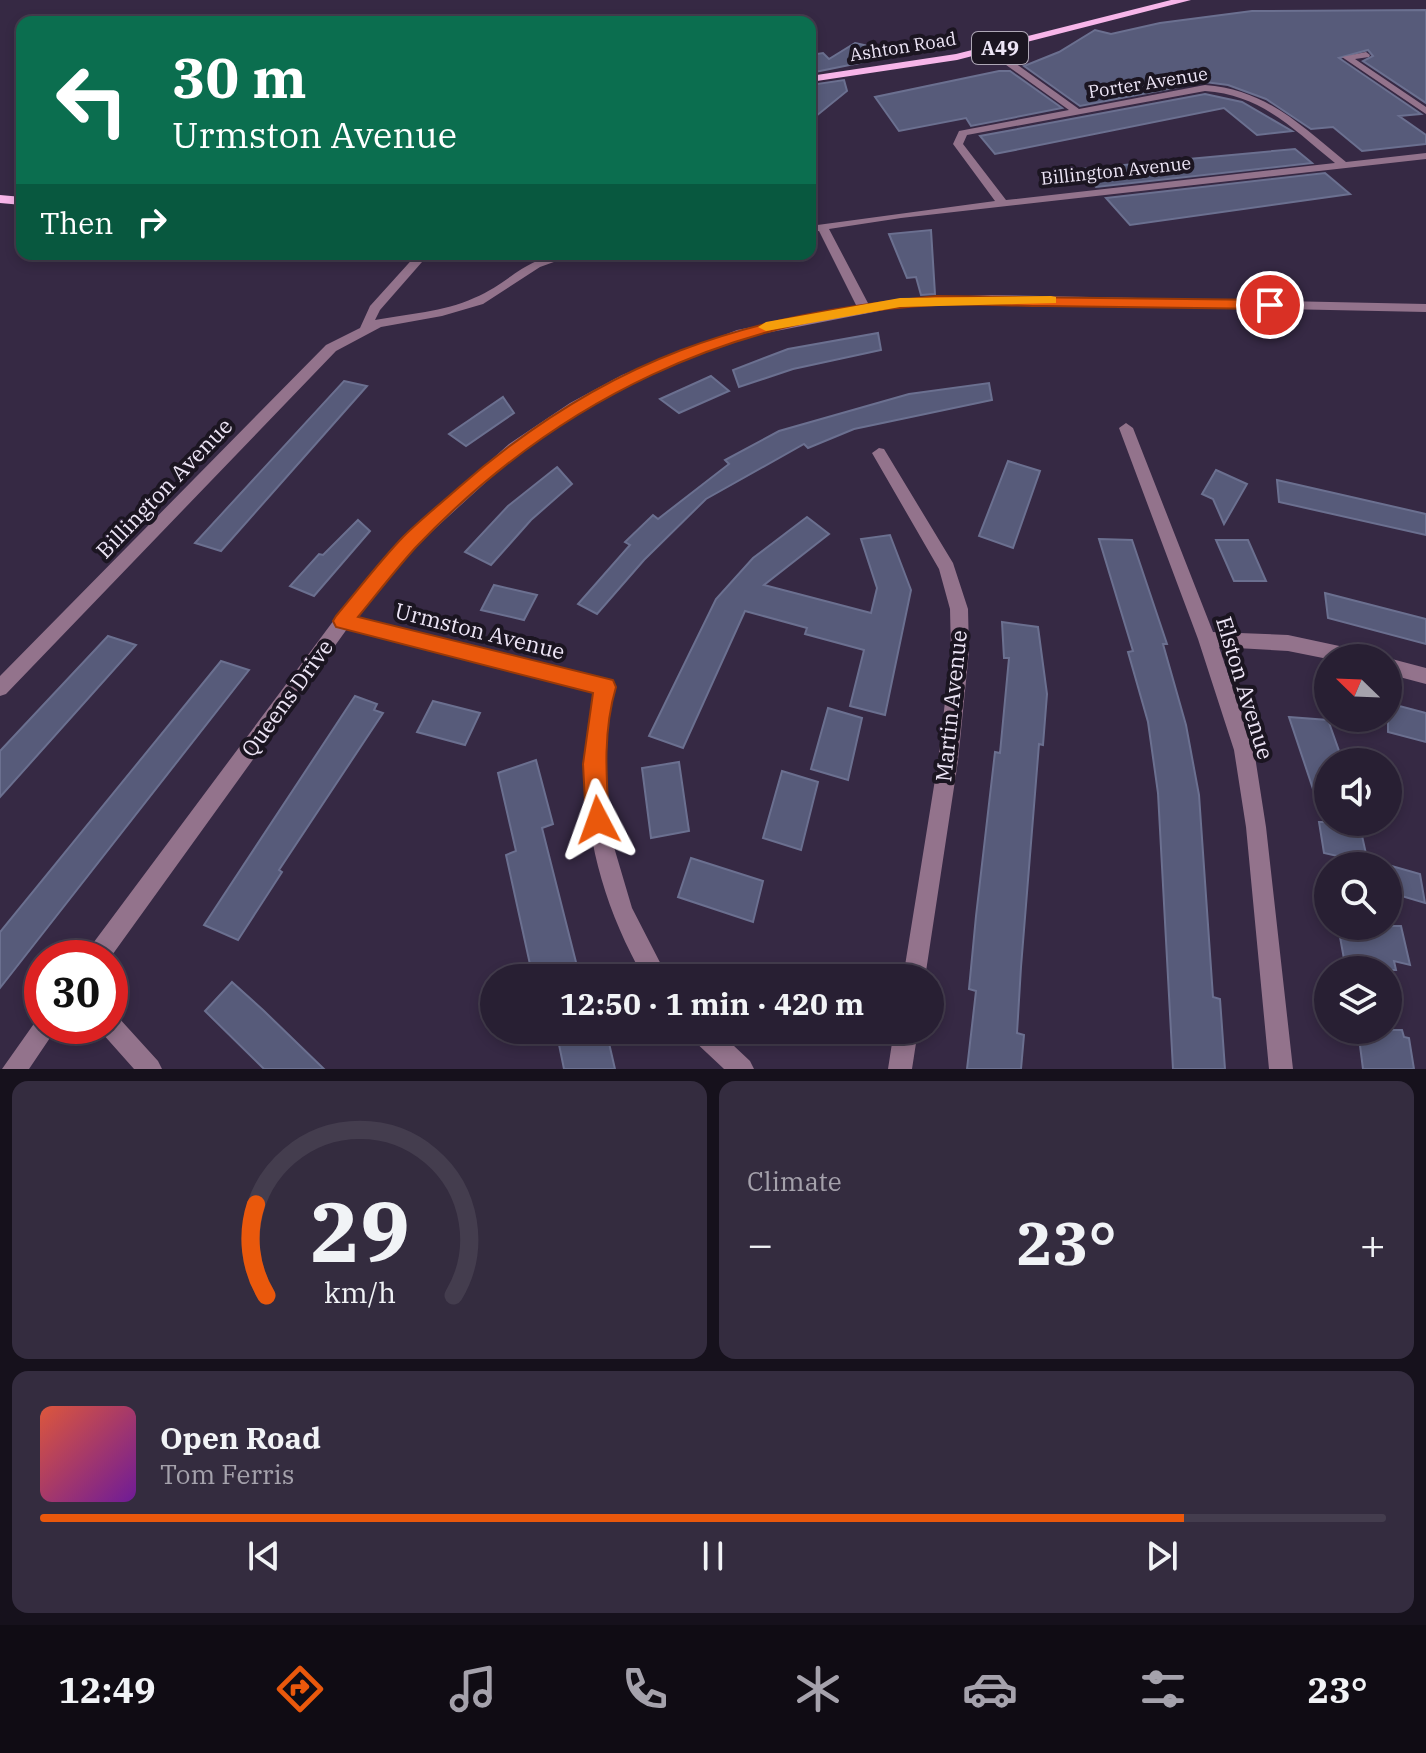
<!DOCTYPE html>
<html lang="en">
<head>
<meta charset="utf-8">
<style>
  :root { --surface:#281f33; --page:#342c3f; --text:#f1f3f6; --muted:#a5a2ac; --line:#443d4e; --accent:#ea580c }
  body { margin:0; font-family:"IBM Plex Serif",serif; background:var(--page); color:var(--text); height:100vh; display:flex; flex-direction:column; font-size:30px; white-space:nowrap }
  * { box-sizing:border-box; margin:0 }
  p { font-size:26px; color:var(--muted) }
  .icon { flex:none; width:44px; height:44px; fill:none; stroke:currentColor; stroke-width:2; stroke-linecap:round; stroke-linejoin:round }
  .map { position:relative; height:1069px; overflow:hidden }
  .side { display:flex; flex-direction:column; gap:12px; padding:12px; background:#16111c; flex:1 }
  .side>* { flex:none }
  .banner { position:absolute; left:16px; top:16px; width:800px; height:244px; border-radius:16px; box-shadow:0 4px 12px #0003,0 0 0 2px var(--line); background:#0b6e4f; color:#fff; overflow:hidden }
  .needle { width:52px; rotate:293deg }
  .buttons { position:absolute; left:1314px; top:644px; display:grid; gap:16px }
  .buttons a { display:grid; place-items:center; width:88px; height:88px; border-radius:50%; background:var(--surface); box-shadow:0 4px 12px #0003,0 0 0 2px var(--line); font-size:40px }
  .speed { position:absolute; left:24px; top:940px; display:flex; gap:16px; font-size:40px; font-weight:700; text-align:center }
  .speed>* { display:grid; place-content:center; width:104px; height:104px; border-radius:50%; background:var(--surface); box-shadow:0 4px 12px #0003,0 0 0 2px var(--line); line-height:1 }
  .speed .limit { border:12px solid #d22; background:#fff; color:#111 }
  .pin { position:absolute; display:grid; place-items:center; width:68px; height:68px; color:#fff; margin:-34px; border:4px solid #fff; border-radius:50%; box-shadow:0 2px 8px #0007 }
  .me { position:absolute; width:88px; margin:-44px; rotate:356deg; stroke-linejoin:round; filter:drop-shadow(0 0 6px #0008) }
  .turn { display:flex; align-items:center; gap:28px; height:168px; padding:0 24px; font-size:36px }
  .turn .icon { width:104px; height:104px; stroke-width:2.5 }
  .turn b { display:block; font-size:56px; line-height:68px }
  .then { display:flex; align-items:center; height:76px; padding:0 24px; background:#0003; gap:16px; font-size:30px }
  .big { font-size:60px; font-weight:700; line-height:1.1 }
  .side .card { flex:1; display:flex; flex-direction:column; justify-content:center; gap:12px; min-width:0; padding:0 28px; border-radius:16px; background:var(--page) }
  .side .dial { align-items:center; gap:0 }
  .dial svg { height:208px; overflow:visible; fill:none; stroke:var(--line); stroke-width:7; stroke-linecap:round; text-anchor:middle }
  .dial text { fill:var(--text); stroke:none }
  .song { display:flex; align-items:center; gap:24px }
  .cover { width:96px; height:96px; border-radius:12px; background:linear-gradient(135deg,hsl(10 70% 55%),hsl(280 70% 35%)) }
  .played { height:8px; border-radius:4px; background:linear-gradient(90deg,var(--accent) 85%,var(--line) 85%) }
  .keys { display:flex; justify-content:space-around; direction:ltr }
  .heat { display:flex; justify-content:space-between; align-items:center; font-size:44px; direction:ltr }
  .side .tiles { flex:1; display:grid; gap:12px; grid-template-columns:1fr 1fr }
  .card:last-child { grid-column:span 2 }
  .trip { position:absolute; left:480px; top:964px; width:464px; height:80px; border-radius:40px; background:var(--surface); box-shadow:0 4px 12px #0003,0 0 0 2px var(--line); font-weight:700; line-height:80px; text-align:center }
  .dock { display:flex; height:128px; justify-content:space-around; align-items:center; background:#100c14; color:var(--muted) }
  .dock .icon { width:56px; height:56px }
  .dock .current { color:var(--accent) }
  .dock b { font-size:36px; color:var(--text) }
  .map>svg:first-child { display:block }
  .building { fill:#575b7a; stroke:#6b7090; stroke-width:2 }
  .lines { fill:none; stroke-linecap:round; stroke-linejoin:round }
  .minor { fill:#93738c; fill-rule:evenodd }
  .primary { fill:#f7b5e9; fill-rule:evenodd }
  .route { fill:#ea580c; stroke:#983908; stroke-width:2 }
  .slow { fill:#f59e0b }
  .labels { text-anchor:middle; stroke-width:8; stroke-linejoin:round; paint-order:stroke }
  .far-street-label { font-size:18px; fill:#ede5f6; stroke:#1b1521 }
  .shield { fill:#1b1521; stroke:#aea7b6; stroke-width:2 }
  .shield-label { font-size:20px; font-weight:bold; fill:#ede5f6 }
  .street-label { font-size:22px; fill:#ede5f6; stroke:#1b1521 }
</style>
</head>
<body>
<div class="map">
<svg width="1426" height="1069" viewBox="0 0 1426 1069">
  <rect width="100%" height="100%" fill="#362944"/>
  <g class="building">
    <polygon points="1426,10 1426,103 1363,61 1373,56 1368,50 1339,58 1421,114 1399,116 1426,135 1426,144 1362,151 1333,127 1311,129 1266,99 1228,85 1205,82 1080,106 1024,66 1059,52 1095,30 1111,34 1160,23 1252,11"/>
    <polygon points="855,43 904,54 810,73 810,55 823,53 829,59"/>
    <polygon points="999,71 1010,71 1062,108 971,126 966,118 899,131 875,97"/>
    <polygon points="844,80 847,91 810,121 810,85"/>
    <polygon points="1205,94 1242,102 1292,131 1257,135 1224,108 995,154 980,136"/>
    <polygon points="1295,149 1312,163 1096,187 1080,169"/>
    <polygon points="1325,173 1350,194 1130,225 1106,198"/>
    <polygon points="931,230 935,294 921,295 916,277 907,278 889,234"/>
    <polygon points="878,333 881,350 793,369 739,387 733,370 788,349"/>
    <polygon points="711,376 729,391 679,413 660,399"/>
    <polygon points="344,381 367,386 221,551 195,543"/>
    <polygon points="989,383 992,400 854,429 808,448 804,444 706,499 644,560 597,614 578,604 630,545 625,542 653,515 658,519 729,464 725,460 779,431 909,394"/>
    <polygon points="503,397 514,413 466,446 449,434"/>
    <polygon points="1008,461 1040,471 1013,548 979,536"/>
    <polygon points="557,467 572,484 531,520 491,565 465,552 508,506"/>
    <polygon points="1216,470 1247,484 1224,524 1213,499 1202,494"/>
    <polygon points="1277,480 1426,514 1426,535 1279,502"/>
    <polygon points="807,517 829,534 764,585 871,613 877,588 861,539 890,535 911,590 885,715 850,706 864,650 805,634 807,628 745,611 683,748 649,736 716,599 753,558"/>
    <polygon points="358,520 370,531 314,596 290,586 319,554 323,555"/>
    <polygon points="1099,539 1132,540 1167,644 1163,644 1186,725 1199,795 1213,997 1220,999 1225,1069 1173,1069 1158,793 1148,722 1128,652 1133,651"/>
    <polygon points="1216,540 1248,540 1266,581 1234,581"/>
    <polygon points="494,585 537,595 524,620 481,610"/>
    <polygon points="1325,593 1426,619 1426,644 1328,618"/>
    <polygon points="1002,622 1038,627 1047,694 1043,745 1039,744 1021,967 1017,1033 1024,1035 1021,1069 967,1069 976,991 969,989 976,916 995,752 1000,753 1009,658 1004,658"/>
    <polygon points="108,636 136,645 0,797 0,751"/>
    <polygon points="221,661 249,670 0,988 0,932"/>
    <polygon points="355,696 377,704 374,710 383,713 279,870 282,872 238,940 204,925"/>
    <polygon points="433,701 480,713 465,745 417,732"/>
    <polygon points="1388,703 1426,713 1426,742 1388,732"/>
    <polygon points="828,708 862,718 848,780 811,769"/>
    <polygon points="1289,717 1328,720 1343,762 1328,762 1328,821 1324,822 1359,822 1368,863 1324,853 1319,822 1324,822"/>
    <polygon points="536,760 553,824 542,828 580,978 533,978 506,855 516,851 498,773"/>
    <polygon points="679,762 689,831 651,838 642,768"/>
    <polygon points="782,771 818,782 801,850 763,838"/>
    <polygon points="691,858 763,881 753,922 678,897"/>
    <polygon points="1388,865 1420,874 1425,903 1388,892"/>
    <polygon points="1338,926 1401,926 1410,965 1394,961 1396,970 1346,970"/>
    <polygon points="232,982 263,1010 324,1069 264,1069 205,1011"/>
    <polygon points="556,1030 577,1030 579,1038 606,1030 615,1069 564,1069"/>
    <polygon points="1358,1030 1402,1030 1404,1037 1409,1038 1414,1069 1363,1069"/>
  </g>
  <g class="lines">
    <g class="minor">
      <path d="M988 48H994L1079 109 1205 85C1267 90 1300 125 1346 162L1426 153V159L901 218 829 229 869 305 900 299 991 295 1426 304V312L991 303 900 307 745 337 632 381 580 409 519 452 416 546 357 617 612 681 615 687 607 723 604 761 605 799 611 837 632 908 668 978H644C594 890 572 793 596 692L347 629 110 958H85L88 950 337 616 404 538 509 444 570 403 622 375 737 330 857 307 819 231 810 232V226L995 201 953 144 959 131 1069 110 988 52ZM1205 91C1262 95 1293 129 1335 163L1006 200 963 144 967 135Z"/>
      <polygon points="1366,52 1370,55 1369,57 1355,59 1426,107 1426,114 1342,57"/>
      <polygon points="810,200 816,203 815,209 810,210"/>
      <path d="M417 254H429L380 310 375 320C407 314 444 312 474 298 514 281 525 254 576 254L540 267 483 304 442 316 381 327 336 351 6 694 0 696V676L326 345 360 328 370 306Z"/>
      <polygon points="1126,423 1133,428 1213,632 1288,635 1358,650 1364,653 1367,658 1328,659 1288,651 1219,647 1254,750 1266,827 1293,1069 1269,1069 1246,827 1234,750 1198,639 1119,428"/>
      <polygon points="879,448 884,449 953,563 968,609 969,651 958,761 925,978 903,978 938,761 951,651 950,609 939,569 872,453"/>
      <polygon points="1388,658 1426,668 1426,684 1388,674"/>
      <polygon points="110,1013 118,1017 158,1061 162,1069 134,1069 102,1033 99,1026 110,1026"/>
      <polygon points="42,1016 42,1026 58,1026 29,1069 2,1069 38,1018"/>
      <polygon points="687,1030 717,1030 750,1061 754,1069 724,1069 691,1038"/>
      <polygon points="894,1030 918,1030 912,1069 888,1069"/>
    </g>
    <g class="primary">
      <polygon points="1171,0 1191,0 957,60 810,82 810,76 956,54"/>
      <polygon points="0,195 22,197 22,205 0,203"/>
    </g>
  </g>
  <path class="route" d="M937 296 1270 300 1277 305 1270 309C1195 308 1120 307 1045 306 1009 306 972 303 936 305 732 316 557 399 416 547 396 569 377 594 358 617L613 680 616 687C603 731 606 774 609 820L606 828 598 831 590 828 586 820 583 764 593 693 336 627 333 621 336 616C358 590 379 562 403 537 420 520 439 505 457 489 606 358 743 315 937 296Z"/>
  <polygon class="slow" points="1051,296 1056,297 1056,303 900,307 766,331 758,327 766,322 900,298"/>
  <g class="labels">
    <g class="far-street-label">
      <text transform="translate(903 47) rotate(-9)" y="6">Ashton Road</text>
      <text transform="translate(1148 83) rotate(-9)" y="6">Porter Avenue</text>
      <text transform="translate(1116 171) rotate(-6)" y="6">Billington Avenue</text>
    </g>
    <rect class="shield" x="972" y="32" width="56" height="32" rx="6"/>
    <g class="shield-label">
      <text x="1000" y="55">A49</text>
    </g>
    <g class="street-label">
      <text transform="translate(164 488) rotate(-46)" y="8">Billington Avenue</text>
      <text transform="translate(480 631) rotate(14)" y="8">Urmston Avenue</text>
      <text transform="translate(1245 688) rotate(73)" y="8">Elston Avenue</text>
      <text transform="translate(287 698) rotate(-54)" y="8">Queens Drive</text>
      <text transform="translate(951 706) rotate(-84)" y="8">Martin Avenue</text>
    </g>
  </g>
</svg>
<div class="buttons">
<a><svg class="needle" viewBox="-14 -14 28 28"><path d="M0-13l5 13h-10z" fill="#e53935"/><path d="M0 13l5-13h-10z" fill="#a5a2ac"/></svg></a>
<a><svg class="icon" aria-label="sound" viewBox="0 0 24 24"><path d="M4 9h4l5-4v14l-5-4H4zM17 9q2 3 0 6"/></svg></a>
<a><svg class="icon" aria-label="search" viewBox="0 0 24 24"><circle cx="10" cy="10" r="6"/><path d="M15 15l6 6"/></svg></a>
<a><svg class="icon" aria-label="layers" viewBox="0 0 24 24"><path d="M12 4l9 5-9 5-9-5zM3 14l9 5 9-5"/></svg></a>
</div>
<div class="speed"><div class="limit">30</div></div>
<div class="pin" style="left:1270px;top:305px;background:#d93025"><svg class="icon" aria-label="arrive" viewBox="0 0 24 24"><path d="M6 21V4h12l-3 4 3 4H6"/></svg></div>
<svg class="me" style="left:598px;top:820px" viewBox="-20 -20 40 40"><path d="M0-17L14 15 0 8-14 15z" fill="#ea580c" stroke="#fff" stroke-width="4"/></svg>
<div class="trip">12:50 · 1 min · 420 m</div>
<div class="banner">
<div class="turn"><svg class="icon" aria-label="left" viewBox="0 0 24 24"><path d="M17 20v-9H6M10 6l-5 5 5 5"/></svg><div><b>30 m</b>Urmston Avenue</div></div>
<div class="then">Then<svg class="icon" aria-label="right" viewBox="0 0 24 24"><path d="M7 20v-9h11M14 6l5 5-5 5"/></svg></div>
</div>
</div>
<section class="side">
<div class="tiles">
<div class="card dial"><svg viewBox="0 0 100 80">
<path d="M14 69A42 42 0 1 1 86 69"/>
<path d="M14 69A42 42 0 0 1 10 34" stroke="#ea580c"/>
<text x="50" y="56" font-size="32" font-weight="700">29</text>
<text x="50" y="72" font-size="11">km/h</text>
</svg></div>
<div class="card"><p>Climate</p>
<div class="heat"><a>−</a><b class="big">23°</b><a>+</a></div>
</div>
<div class="card">
<div class="song"><i class="cover"></i><div><b>Open Road</b><p>Tom Ferris</p></div></div>
<div class="played"></div>
<div class="keys"><svg class="icon" aria-label="previous" viewBox="0 0 24 24"><path d="M18 5L8 12l10 7zM5 5v14"/></svg><svg class="icon" aria-label="pause" viewBox="0 0 24 24"><path d="M8 5v14M16 5v14"/></svg><svg class="icon" aria-label="next" viewBox="0 0 24 24"><path d="M6 5l10 7-10 7zM19 5v14"/></svg></div>
</div>
</div>
</section>
<nav class="dock">
<b>12:49</b>
<svg class="icon current" aria-label="directions" viewBox="0 0 24 24"><path d="M12 3l9 9-9 9-9-9zM9 14v-3h6M13 9l2 2-2 2"/></svg>
<svg class="icon" aria-label="music" viewBox="0 0 24 24"><path d="M9 18V5l10-2v13"/><circle cx="6" cy="18" r="3"/><circle cx="16" cy="16" r="3"/></svg>
<svg class="icon" aria-label="phone" viewBox="0 0 24 24"><path d="M5 4h4l2 5-3 2q2 4 5 5l2-3 5 2v4C11 20 4 13 5 4z"/></svg>
<svg class="icon" aria-label="climate" viewBox="0 0 24 24"><path d="M12 3v18M4 7l16 10M4 17L20 7"/></svg>
<svg class="icon" aria-label="car" viewBox="0 0 24 24"><path d="M5 17H2v-5l4-1 3-4h7l3 4 3 1v5h-3M9 17h6M6 11h13"/><circle cx="7" cy="17" r="2"/><circle cx="17" cy="17" r="2"/></svg>
<svg class="icon" aria-label="filters" viewBox="0 0 24 24"><path d="M4 7h16M4 17h16"/><circle cx="9" cy="7" r="2"/><circle cx="15" cy="17" r="2"/></svg>
<b>23°</b>
</nav>
</body>
</html>
